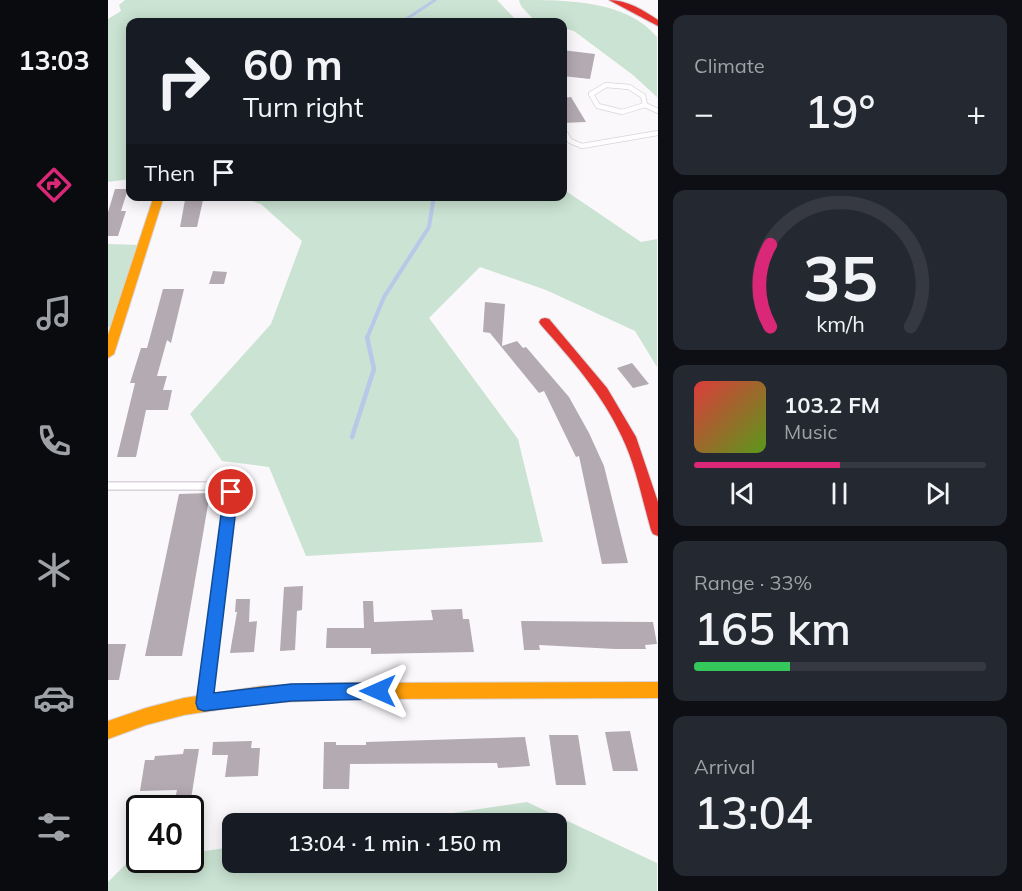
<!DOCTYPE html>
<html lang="en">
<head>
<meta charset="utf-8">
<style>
  :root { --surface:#171b24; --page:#242831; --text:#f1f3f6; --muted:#9ea1a6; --line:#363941; --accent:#db2777 }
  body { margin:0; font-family:Mulish,sans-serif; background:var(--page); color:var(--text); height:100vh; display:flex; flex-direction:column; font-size:22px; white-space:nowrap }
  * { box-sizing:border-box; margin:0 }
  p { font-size:20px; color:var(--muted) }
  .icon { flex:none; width:33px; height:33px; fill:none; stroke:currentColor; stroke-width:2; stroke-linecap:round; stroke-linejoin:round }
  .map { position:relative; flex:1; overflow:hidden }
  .drawer { display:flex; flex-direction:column; gap:15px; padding:15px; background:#0d0f14; width:364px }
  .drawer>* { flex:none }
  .banner { position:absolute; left:18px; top:18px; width:441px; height:183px; border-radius:12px; box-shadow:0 3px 15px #0003; background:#171b24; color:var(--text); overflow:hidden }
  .speed { position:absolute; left:18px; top:795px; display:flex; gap:12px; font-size:30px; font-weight:700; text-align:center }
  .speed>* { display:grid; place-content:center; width:78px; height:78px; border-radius:50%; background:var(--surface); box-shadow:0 3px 15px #0003; line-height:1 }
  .speed .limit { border:3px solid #111; border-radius:9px; background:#fff; color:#111 }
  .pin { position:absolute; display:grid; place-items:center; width:51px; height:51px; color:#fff; margin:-26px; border:3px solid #fff; border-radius:50%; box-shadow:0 2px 6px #0007 }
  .me { position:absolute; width:66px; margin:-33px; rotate:270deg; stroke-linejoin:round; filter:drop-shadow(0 0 4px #0008) }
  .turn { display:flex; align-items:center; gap:21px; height:126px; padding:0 18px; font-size:27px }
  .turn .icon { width:78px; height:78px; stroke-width:2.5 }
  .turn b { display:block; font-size:42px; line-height:51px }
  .then { display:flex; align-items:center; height:57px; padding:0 18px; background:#0003; gap:12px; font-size:22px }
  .big { font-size:45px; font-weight:600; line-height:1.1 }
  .drawer .tile { flex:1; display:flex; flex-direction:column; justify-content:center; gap:9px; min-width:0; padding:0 21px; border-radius:12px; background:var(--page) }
  .drawer .dial { align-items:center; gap:0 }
  .dial svg { height:156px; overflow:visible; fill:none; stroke:var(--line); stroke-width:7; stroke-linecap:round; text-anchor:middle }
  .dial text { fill:var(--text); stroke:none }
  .song { display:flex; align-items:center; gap:18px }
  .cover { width:72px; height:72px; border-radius:9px; background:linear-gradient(135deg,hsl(0 70% 55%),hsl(90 70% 35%)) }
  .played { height:6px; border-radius:3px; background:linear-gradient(90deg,var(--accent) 50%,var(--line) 50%) }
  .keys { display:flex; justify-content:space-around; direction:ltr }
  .heat { display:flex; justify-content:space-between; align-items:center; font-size:33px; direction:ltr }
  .charge { height:9px; border-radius:4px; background:linear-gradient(90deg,#34c759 33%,var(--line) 0) }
  .trip { position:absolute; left:114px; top:813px; width:345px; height:60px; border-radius:12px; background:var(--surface); box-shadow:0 3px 15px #0003; font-weight:600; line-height:60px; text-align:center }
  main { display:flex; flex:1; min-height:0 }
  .dock { display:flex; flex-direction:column; width:108px; justify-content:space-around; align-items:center; background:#090b0e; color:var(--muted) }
  .dock .icon { width:42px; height:42px }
  .dock .current { color:var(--accent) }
  .dock b { font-size:27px; color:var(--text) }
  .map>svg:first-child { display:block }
  .forest { fill:#cae3d2 }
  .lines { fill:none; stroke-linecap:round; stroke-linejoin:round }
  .stream-far2 { stroke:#b6c9e9; stroke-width:3 }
  .stream-far1 { stroke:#b6c9e9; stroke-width:4 }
  .stream { stroke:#b6c9e9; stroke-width:4.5 }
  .building { fill:#b4aab2 }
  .lane-far2-casing { stroke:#d8d4da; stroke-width:6 }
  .lane-far1-casing { stroke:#d8d4da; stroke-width:10 }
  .lane-casing { stroke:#d8d4da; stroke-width:12 }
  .slow-casing { stroke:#d8d4da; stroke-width:2 }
  .jam-casing { stroke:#d8d4da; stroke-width:2 }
  .lane-far2 { stroke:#fefeff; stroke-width:4.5 }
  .lane-far1 { stroke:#fefeff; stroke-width:7 }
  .lane { stroke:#fefeff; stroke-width:9 }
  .slow { fill:#ff9f0a; fill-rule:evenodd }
  .jam { fill:#e5322d; fill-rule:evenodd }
  .route { fill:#1a73e8; stroke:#114b97; stroke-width:1.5 }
</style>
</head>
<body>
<main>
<nav class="dock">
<b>13:03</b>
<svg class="icon current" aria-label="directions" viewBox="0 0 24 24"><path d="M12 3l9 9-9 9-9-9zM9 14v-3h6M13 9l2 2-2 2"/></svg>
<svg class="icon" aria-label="music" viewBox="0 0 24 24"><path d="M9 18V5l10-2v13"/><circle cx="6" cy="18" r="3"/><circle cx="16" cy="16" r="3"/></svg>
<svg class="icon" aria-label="phone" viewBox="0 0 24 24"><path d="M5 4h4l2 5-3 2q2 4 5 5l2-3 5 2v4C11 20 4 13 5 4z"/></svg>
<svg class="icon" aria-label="climate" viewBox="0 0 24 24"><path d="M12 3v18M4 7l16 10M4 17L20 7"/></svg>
<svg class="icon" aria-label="car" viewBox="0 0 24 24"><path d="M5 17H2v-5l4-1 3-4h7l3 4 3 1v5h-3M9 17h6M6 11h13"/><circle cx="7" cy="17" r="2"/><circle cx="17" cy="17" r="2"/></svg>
<svg class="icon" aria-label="filters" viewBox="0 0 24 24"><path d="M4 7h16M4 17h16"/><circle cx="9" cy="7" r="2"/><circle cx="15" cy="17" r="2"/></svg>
</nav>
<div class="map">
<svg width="550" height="891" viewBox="0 0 550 891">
  <rect width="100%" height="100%" fill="#fbf8fc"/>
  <g class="forest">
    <polygon points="17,0 389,0 407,19 404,22 22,22 22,179 0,182 0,19 13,11 11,5"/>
    <path d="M411 0C459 0 518 0 549 37V97L525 75 466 31 455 28 454 22 427 21 413 6Z"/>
    <polygon points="455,189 533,242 549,239 549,367 527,331 438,290 372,267 321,318 410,439 435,542 198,556 161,467 114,461 82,414 163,324 194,241 153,204 132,197 454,196"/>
    <polygon points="0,244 33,245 8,326 0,327"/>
    <polygon points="419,802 549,863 549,891 0,891 0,882 19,863 82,860 83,853 124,847 124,862 448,862 448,824 277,823"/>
  </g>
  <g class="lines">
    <polyline class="stream-far2" points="294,22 327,0"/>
    <polyline class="stream-far1" points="259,338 276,297 321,227 326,196"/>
    <polyline class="stream" points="244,437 266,369 259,337"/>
  </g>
  <g class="building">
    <polygon points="454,50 487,54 482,79 454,76"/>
    <polygon points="463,97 478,122 454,123 454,98"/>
    <polygon points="7,189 20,189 13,211 18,211 10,236 0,236 0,212"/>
    <polygon points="77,200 95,200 89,227 72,227"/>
    <polygon points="105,271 119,272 116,284 101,284"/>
    <polygon points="55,289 76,289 63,343 59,340 49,376 59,376 55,390 64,390 60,410 38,410 28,457 9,457 27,383 22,383 33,348 39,348"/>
    <polygon points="377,302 397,304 394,346 409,341 415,348 418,347 461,397 481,433 496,466 520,563 494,564 471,456 468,457 436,391 431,393 382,333 375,332"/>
    <polygon points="524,363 541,384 525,388 509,368"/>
    <polygon points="102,493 74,656 37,656 71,494"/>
    <polygon points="195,586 194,610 189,611 187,650 172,651 176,587"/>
    <polygon points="128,599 142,599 141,622 149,621 146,652 122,653 129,612 127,612"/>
    <polygon points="255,601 265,601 266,622 325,620 323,610 354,609 355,619 361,619 366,652 263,654 263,648 218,648 219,628 256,628"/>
    <polygon points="413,621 545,622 549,644 537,645 538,649 507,649 431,645 432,650 416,650"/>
    <polygon points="0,644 18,644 11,680 0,680"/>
    <polygon points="522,731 530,771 505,771 497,732"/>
    <polygon points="441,735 470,735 478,785 448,785"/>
    <polygon points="417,737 422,766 390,768 389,763 242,764 241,789 215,789 216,742 228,742 228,745 258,745 258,742"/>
    <polygon points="144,741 143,748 152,748 150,776 117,777 120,755 104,755 105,742"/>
    <polygon points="76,749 91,749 83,799 67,799 69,790 32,791 37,760 46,760 47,756 75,754"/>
  </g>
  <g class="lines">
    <defs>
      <g id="lane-far2">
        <polygon points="498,85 521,87 535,96 537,105 514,112 490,106 483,94"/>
        <polyline points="537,105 550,111"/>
        <polyline points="454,128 462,141 474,146 550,133"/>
      </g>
      <polyline id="lane-far1" points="0,486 109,486 123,492 112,581"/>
      <polyline id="lane" points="97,697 112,579"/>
      <g id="slow">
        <polygon points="52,196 55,199 6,354 0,358 0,335 45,199"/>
        <polygon points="550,682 550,698 234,699 155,703 76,715 38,725 0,739 0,721 38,708 76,698 155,686 234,683"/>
      </g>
      <g id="jam">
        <path d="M501 0C519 0 535 10 550 20V26Z"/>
        <path d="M437 318 441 319 499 388 528 437 550 502V536L545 534 543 530C534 499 528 466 514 437 495 395 463 359 433 325L431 322 433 319Z"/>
      </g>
    </defs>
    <use href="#lane-far2" class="lane-far2-casing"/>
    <use href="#lane-far1" class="lane-far1-casing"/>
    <use href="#lane" class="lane-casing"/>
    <use href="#slow" class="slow-casing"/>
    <use href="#jam" class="jam-casing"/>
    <use href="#lane-far2" class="lane-far2"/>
    <use href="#lane-far1" class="lane-far1"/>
    <use href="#lane" class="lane"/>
    <use href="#slow" class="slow"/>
    <use href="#jam" class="jam"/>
  </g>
  <polygon class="route" points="123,486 130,492 106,693 183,684 270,683 276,685 279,691 276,697 270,699 183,701 96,711 90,709 88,703 116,492"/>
</svg>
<div class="speed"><div class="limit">40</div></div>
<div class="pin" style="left:123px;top:492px;background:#d93025"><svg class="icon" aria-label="arrive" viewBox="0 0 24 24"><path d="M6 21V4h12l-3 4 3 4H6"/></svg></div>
<svg class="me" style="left:270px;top:691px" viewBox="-20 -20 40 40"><path d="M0-17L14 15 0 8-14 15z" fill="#1a73e8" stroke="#fff" stroke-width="4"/></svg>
<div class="trip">13:04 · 1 min · 150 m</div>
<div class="banner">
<div class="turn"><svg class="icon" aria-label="right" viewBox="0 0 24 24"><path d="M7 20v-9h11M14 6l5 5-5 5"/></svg><div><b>60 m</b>Turn right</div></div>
<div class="then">Then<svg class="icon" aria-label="arrive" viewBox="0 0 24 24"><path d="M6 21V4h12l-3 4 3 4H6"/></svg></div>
</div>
</div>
<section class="drawer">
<div class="tile"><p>Climate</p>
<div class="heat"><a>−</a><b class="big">19°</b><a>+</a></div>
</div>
<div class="tile dial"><svg viewBox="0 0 100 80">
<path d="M14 69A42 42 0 1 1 86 69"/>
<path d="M14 69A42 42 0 0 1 14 27" stroke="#db2777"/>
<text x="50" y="56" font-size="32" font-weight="700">35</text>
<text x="50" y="72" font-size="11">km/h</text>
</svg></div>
<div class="tile">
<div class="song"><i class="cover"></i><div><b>103.2 FM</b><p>Music</p></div></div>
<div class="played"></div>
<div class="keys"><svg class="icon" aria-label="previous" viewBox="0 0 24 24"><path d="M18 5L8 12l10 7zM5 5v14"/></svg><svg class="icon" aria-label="pause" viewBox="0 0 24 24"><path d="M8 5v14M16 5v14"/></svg><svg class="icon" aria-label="next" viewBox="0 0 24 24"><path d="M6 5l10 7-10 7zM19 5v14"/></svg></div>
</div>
<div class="tile"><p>Range · 33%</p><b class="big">165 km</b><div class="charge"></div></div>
<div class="tile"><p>Arrival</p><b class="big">13:04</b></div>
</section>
</main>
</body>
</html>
